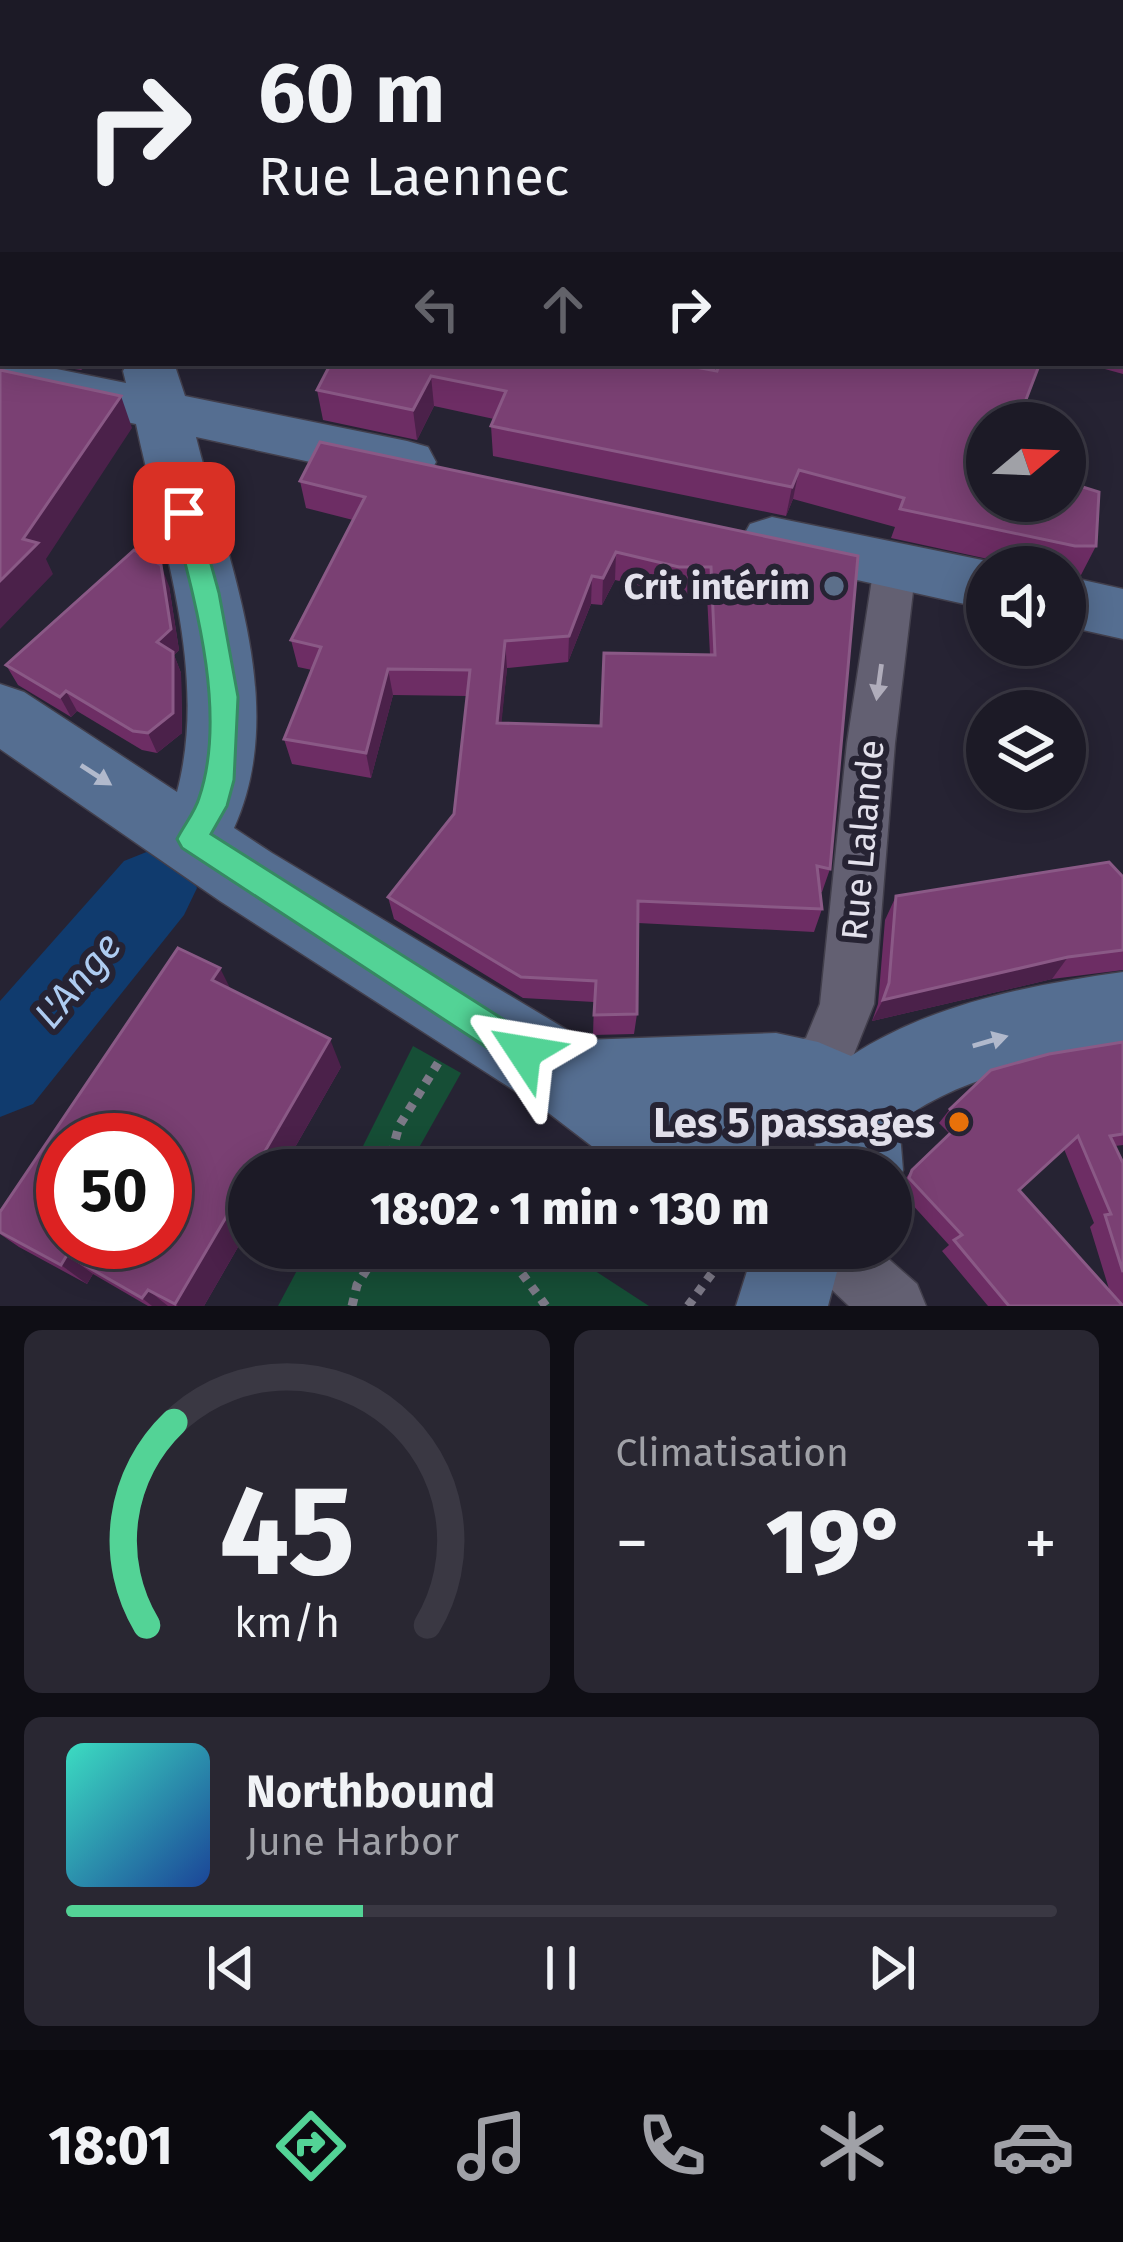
<!DOCTYPE html>
<html lang="fr">
<head>
<meta charset="utf-8">
<style>
  :root { --surface:#1c1a26; --page:#292732; --text:#f1f3f6; --muted:#a0a1a7; --line:#3a3843; --accent:#53d396 }
  body { margin:0; font-family:"Fira Sans",sans-serif; background:var(--page); color:var(--text); height:100vh; display:flex; flex-direction:column; font-size:45px; white-space:nowrap }
  * { box-sizing:border-box; margin:0 }
  p { font-size:39px; color:var(--muted) }
  .icon { flex:none; width:66px; height:66px; fill:none; stroke:currentColor; stroke-width:2; stroke-linecap:round; stroke-linejoin:round }
  .map { position:relative; height:1306px; overflow:hidden }
  .sheet { display:flex; flex-direction:column; gap:24px; padding:24px; background:#0f0e15; flex:1 }
  .sheet>* { flex:none }
  .guide { position:absolute; left:0px; top:0px; width:1125px; height:366px; box-shadow:0 6px 30px #0003,0 0 0 3px var(--line); background:#1c1a26; color:var(--text); overflow:hidden }
  .needle { width:78px; rotate:71deg }
  .controls { position:absolute; left:966px; top:402px; display:grid; gap:24px }
  .controls a { display:grid; place-items:center; width:120px; height:120px; border-radius:50%; background:var(--surface); box-shadow:0 6px 30px #0003,0 0 0 3px var(--line); font-size:60px }
  .speed { position:absolute; left:36px; top:1113px; display:flex; gap:24px; font-size:60px; font-weight:700; text-align:center }
  .speed>* { display:grid; place-content:center; width:156px; height:156px; border-radius:50%; background:var(--surface); box-shadow:0 6px 30px #0003,0 0 0 3px var(--line); line-height:1 }
  .speed .limit { border:18px solid #d22; background:#fff; color:#111 }
  .pin { position:absolute; display:grid; place-items:center; width:102px; height:102px; color:#fff; margin:-51px; border-radius:24px; box-shadow:0 6px 18px #0006 }
  .me { position:absolute; width:132px; margin:-66px; rotate:303deg; stroke-linejoin:round; filter:drop-shadow(0 0 9px #0008) }
  .turn { display:flex; align-items:center; gap:42px; height:252px; padding:0 60px; font-size:54px }
  .turn .icon { width:156px; height:156px; stroke-width:2.5 }
  .turn b { display:block; font-size:84px; line-height:102px }
  .lanes { display:flex; align-items:center; height:114px; padding:0 60px; background:#0003; justify-content:center; gap:60px; direction:ltr }
  .lanes .off { opacity:.35 }
  .big { font-size:90px; font-weight:800; line-height:1.1 }
  .sheet .widget { flex:1; display:flex; flex-direction:column; justify-content:center; gap:18px; min-width:0; padding:0 42px; border-radius:18px; background:var(--page) }
  .sheet .dial { align-items:center; gap:0 }
  .dial svg { height:312px; overflow:visible; fill:none; stroke:var(--line); stroke-width:7; stroke-linecap:round; text-anchor:middle }
  .dial text { fill:var(--text); stroke:none }
  .song { display:flex; align-items:center; gap:36px }
  .cover { width:144px; height:144px; border-radius:18px; background:linear-gradient(135deg,hsl(170 70% 55%),hsl(220 70% 35%)) }
  .played { height:12px; border-radius:6px; background:linear-gradient(90deg,var(--accent) 30%,var(--line) 30%) }
  .keys { display:flex; justify-content:space-around; direction:ltr }
  .heat { display:flex; justify-content:space-between; align-items:center; font-size:66px; direction:ltr }
  .sheet .tiles { flex:1; display:grid; gap:24px; grid-template-columns:1fr 1fr }
  .widget:last-child { grid-column:span 2 }
  .trip { position:absolute; left:228px; top:1149px; width:684px; height:120px; border-radius:60px; background:var(--surface); box-shadow:0 6px 30px #0003,0 0 0 3px var(--line); font-weight:800; line-height:120px; text-align:center }
  .tab-bar { display:flex; height:192px; justify-content:space-around; align-items:center; background:#0b0a0f; color:var(--muted) }
  .tab-bar .icon { width:84px; height:84px }
  .tab-bar .selected { color:var(--accent) }
  .tab-bar b { font-size:54px; color:var(--text) }
  .map>svg:first-child { display:block }
  .green { fill:#164e36 }
  .lines { fill:none; stroke-linecap:round; stroke-linejoin:round }
  .river { fill:#103b6e; fill-rule:evenodd }
  .street-casing { stroke:#423f4c; stroke-width:3 }
  .secondary-casing { stroke:#423f4c; stroke-width:3 }
  .path { stroke:#7c7987; stroke-width:9; stroke-dasharray:8 8; stroke-linecap:butt }
  .street { fill:#636072; fill-rule:evenodd }
  .secondary { fill:#556e91; fill-rule:evenodd }
  .wall { fill:#6d2d64; fill-rule:evenodd }
  .shaded-wall { fill:#4b214a }
  .building { fill:#7a4073; stroke:#8a5986; stroke-width:3; fill-rule:evenodd }
  .oneway { fill:#b0adbb }
  .oneway2 { fill:#b1b9cc }
  .route { fill:#53d396; stroke:#368962; stroke-width:3 }
  .service-dot { fill:#5c6f8a; stroke:#262333; stroke-width:4.5 }
  .food-dot { fill:#e8710a; stroke:#262333; stroke-width:4.5 }
  .labels { text-anchor:middle; stroke-width:12; stroke-linejoin:round; paint-order:stroke }
  .poi-label { font-size:36px; font-weight:bold; fill:#e3e1ec; stroke:#262333; text-anchor:end }
  .street-label { font-size:36px; fill:#e3e1ec; stroke:#262333 }
  .water-label { font-size:39px; font-style:italic; fill:#aeccf1; stroke:#262333 }
  .near-poi-label { font-size:42px; font-weight:bold; fill:#e3e1ec; stroke:#262333; text-anchor:end }
</style>
</head>
<body>
<div class="map">
<svg width="1123" height="1306" viewBox="0 0 1123 1306">
  <rect width="100%" height="100%" fill="#262333"/>
  <g class="green">
    <polygon points="413,1046 461,1073 416,1153 442,1170 351,1170"/>
    <polygon points="309,1248 560,1248 649,1306 278,1306"/>
  </g>
  <g class="lines">
    <polygon class="river" points="154,849 184,861 197,888 184,915 33,1104 0,1117 0,1001 124,861"/>
    <defs>
      <g id="street">
        <rect x="1122" y="172" width="1" height="20"/>
        <polygon points="895,550 910,555 916,566 895,743 874,1004 844,1079 779,1101 759,1093 751,1073 759,1053 806,1038 820,1004 847,743 874,566 880,555"/>
        <polygon points="801,1248 876,1248 917,1284 926,1306 849,1306 810,1269"/>
      </g>
      <g id="secondary">
        <rect x="189" y="0" width="40" height="3"/>
        <path d="M0 357 3 363H27L126 383 123 371 128 363H174L185 396 407 441 428 447 436 462 428 477 407 483 196 437C227 561 290 704 234 828L272 853 584 1040 776 1033 818 1042 851 1056C930 1004 1030 985 1123 972V1050C1045 1061 964 1074 899 1122L903 1170 891 1199V1170H817L815 1131 787 1117 765 1128 772 1170H623L546 1111 220 901 0 749V684L24 692 177 792C209 672 161 542 136 424L0 395Z"/>
        <polygon points="772,517 987,561 1007,567 987,567 987,609 750,556 741,540 750,524"/>
        <polygon points="1065,576 1123,589 1123,639 1065,626"/>
        <polygon points="748,1248 836,1248 838,1268 828,1306 736,1306 748,1268"/>
      </g>
    </defs>
    <use href="#street" class="street-casing"/>
    <use href="#secondary" class="secondary-casing"/>
    <g class="path">
      <polyline points="387,1170 399,1126 438,1063"/>
      <polyline points="503,1248 546,1306"/>
      <polyline points="352,1306 357,1285 380,1248"/>
      <polyline points="688,1306 718,1265 729,1271"/>
    </g>
    <use href="#street" class="street"/>
    <use href="#secondary" class="secondary"/>
  </g>
  <g class="wall">
    <polygon points="0,0 170,0 170,3 3,3 3,355 0,353"/>
    <polygon points="1078,0 1123,0 1123,104 1122,3 1079,3"/>
    <polygon points="1123,235 1123,374 1083,363 1122,363"/>
    <polygon points="36,363 91,363 81,370"/>
    <polygon points="331,363 674,363 987,501 1070,483 1096,546 1081,575 1065,575 1065,567 1025,567 891,538 895,527 793,499 786,516 493,456 491,426 494,419 434,406 417,440 323,420 317,390"/>
    <path d="M300 481 858 556 830 869 822 892H820L822 909 814 932 638 923 637 1014 634 1034 593 1035 594 1002 523 998 394 919 388 897 454 814 467 696 393 695 371 778 292 764 284 739 312 670 298 667 291 640 353 520 306 508ZM615 580 676 594 707 595 710 655 601 726 501 723 507 668 568 662 591 604 602 605Z"/>
    <polygon points="169,586 179,650 174,655 181,673 182,733 157,753 142,750 77,711 71,717 18,685 6,665"/>
    <polygon points="1123,877 1123,970 1052,979 872,1021 878,1004 885,920 896,896"/>
    <polygon points="231,989 341,1067 282,1170 249,1170 249,1228 204,1306 148,1306 93,1274 87,1284 19,1247 0,1234 0,1212"/>
    <path d="M1123 1042V1145L1115 1146 1123 1163V1306H988L942 1251 949 1245 899 1190 902 1183 912 1170 950 1134 939 1123 950 1109ZM1064 1149 1094 1223 1090 1227 1109 1289 1019 1190Z"/>
  </g>
  <g class="shaded-wall">
    <polygon points="431,376 434,406 417,440 413,410"/>
    <polygon points="121,396 132,428 46,559 53,574 0,629 0,581 23,539"/>
    <polygon points="799,470 793,499 786,516 792,487"/>
    <polygon points="616,552 615,580 602,605 603,578"/>
    <polygon points="161,565 169,586 179,650 174,655 181,673 182,733 157,753 148,733"/>
    <polygon points="592,576 591,604 568,662 569,636"/>
    <polygon points="505,641 507,668 499,748 497,723"/>
    <polygon points="388,669 393,695 371,778 366,753"/>
    <polygon points="66,691 77,711 71,717 60,697"/>
    <polygon points="1068,957 1052,979 872,1021 883,1000"/>
    <polygon points="220,968 235,998 212,980"/>
    <polygon points="330,1039 341,1067 282,1170 254,1170"/>
    <polygon points="249,1178 249,1228 204,1306 178,1306 175,1304"/>
    <polygon points="67,1255 93,1274 87,1284 61,1265"/>
    <polygon points="148,1290 168,1306 152,1306 142,1298"/>
  </g>
  <g class="building">
    <polygon points="0,0 161,0 161,3 3,3 3,96 0,96"/>
    <polygon points="393,0 863,0 862,3 390,3"/>
    <polygon points="870,0 1007,0 1008,3 892,3"/>
    <polygon points="1093,0 1123,0 1123,73 1122,3 1094,3"/>
    <polygon points="3,124 3,328 0,327 0,127"/>
    <polygon points="1123,239 1123,340 1122,340"/>
    <polygon points="331,363 674,363 717,371 720,363 1040,363 1017,423 987,423 987,501 1065,501 1065,475 1072,477 1070,483 1099,492 1096,546 1075,546 900,509 904,498 799,470 792,487 491,426 506,391 431,376 413,410 317,390"/>
    <polygon points="0,370 121,396 23,539 38,543 0,581"/>
    <path d="M320 442 858 556 830 869 817 866 822 909 638 901 637 1014 594 1015 596 981 521 977 388 897 454 814 470 670 388 669 366 753 284 739 321 647 291 640 365 497 300 481ZM616 552 679 567H711L715 655 604 653 601 726 497 723 505 641 569 636 592 576 603 578Z"/>
    <polygon points="134,550 161,565 171,629 157,642 173,652 173,713 148,733 133,731 66,691 60,697 6,665"/>
    <polygon points="1109,862 1123,877 1123,950 1068,957 883,1000 889,983 896,896"/>
    <path d="M178 948 220 968 212 980 330 1039 254 1170H249V1178L175 1304 148 1290 142 1298 67 1255 61 1265 0 1232V1212ZM63 1140H165V1242H63Z"/>
    <polygon points="1123,1042 1123,1134 1110,1136 1123,1163 1123,1272 1105,1215 1111,1214 1078,1136 1019,1190 1123,1306 1009,1306 954,1240 962,1235 909,1178 912,1170 962,1122 950,1109 991,1070 1049,1054"/>
  </g>
  <defs><path id="oneway-solid" d="M-6-.8H1V-3.2L6.5 0L1 3.2V.8H-6Z" transform="scale(3)"/></defs>
  <use class="oneway" href="#oneway-solid" transform="translate(879 682) rotate(98)"/>
  <g class="oneway2">
    <use href="#oneway-solid" transform="translate(96 775) rotate(33)"/>
    <use href="#oneway-solid" transform="translate(990 1041) rotate(-16)"/>
  </g>
  <path class="route" d="M184 504 197 513 219 593 238 697 234 780 227 806 211 834 536 1040 541 1052 536 1064 524 1068 512 1064 182 848 177 839C184 825 195 812 199 798 228 713 194 597 172 513Z"/>
  <circle class="service-dot" cx="834" cy="586" r="12"/>
  <circle class="food-dot" cx="959" cy="1122" r="12"/>
  <g class="labels">
    <g class="poi-label">
      <text x="810" y="599">Crit intérim</text>
    </g>
    <g class="street-label">
      <text transform="translate(862 840) rotate(-85)" y="13">Rue Lalande</text>
    </g>
    <g class="water-label">
      <text transform="translate(77 980) rotate(-50)" y="14">L'Ange</text>
    </g>
    <g class="near-poi-label">
      <text x="935" y="1137">Les 5 passages</text>
    </g>
  </g>
</svg>
<div class="controls">
<a><svg class="needle" viewBox="-14 -14 28 28"><path d="M0-13l5 13h-10z" fill="#e53935"/><path d="M0 13l5-13h-10z" fill="#a0a1a7"/></svg></a>
<a><svg class="icon" aria-label="sound" viewBox="0 0 24 24"><path d="M4 9h4l5-4v14l-5-4H4zM17 9q2 3 0 6"/></svg></a>
<a><svg class="icon" aria-label="layers" viewBox="0 0 24 24"><path d="M12 4l9 5-9 5-9-5zM3 14l9 5 9-5"/></svg></a>
</div>
<div class="speed"><div class="limit">50</div></div>
<div class="pin" style="left:184px;top:513px;background:#d93025"><svg class="icon" aria-label="arrive" viewBox="0 0 24 24"><path d="M6 21V4h12l-3 4 3 4H6"/></svg></div>
<svg class="me" style="left:524px;top:1052px" viewBox="-20 -20 40 40"><path d="M0-17L14 15 0 8-14 15z" fill="#53d396" stroke="#fff" stroke-width="4"/></svg>
<div class="trip">18:02 · 1 min · 130 m</div>
<div class="guide">
<div class="turn"><svg class="icon" aria-label="right" viewBox="0 0 24 24"><path d="M7 20v-9h11M14 6l5 5-5 5"/></svg><div><b>60 m</b>Rue Laennec</div></div>
<div class="lanes"><svg class="icon off" aria-label="left" viewBox="0 0 24 24"><path d="M17 20v-9H6M10 6l-5 5 5 5"/></svg><svg class="icon off" aria-label="ahead" viewBox="0 0 24 24"><path d="M12 20V5M6 11l6-6 6 6"/></svg><svg class="icon" aria-label="right" viewBox="0 0 24 24"><path d="M7 20v-9h11M14 6l5 5-5 5"/></svg></div>
</div>
</div>
<section class="sheet">
<div class="tiles">
<div class="widget dial"><svg viewBox="0 0 100 80">
<path d="M14 69A42 42 0 1 1 86 69"/>
<path d="M14 69A42 42 0 0 1 21 17" stroke="#53d396"/>
<text x="50" y="56" font-size="32" font-weight="700">45</text>
<text x="50" y="72" font-size="11">km/h</text>
</svg></div>
<div class="widget"><p>Climatisation</p>
<div class="heat"><a>−</a><b class="big">19°</b><a>+</a></div>
</div>
<div class="widget">
<div class="song"><i class="cover"></i><div><b>Northbound</b><p>June Harbor</p></div></div>
<div class="played"></div>
<div class="keys"><svg class="icon" aria-label="previous" viewBox="0 0 24 24"><path d="M18 5L8 12l10 7zM5 5v14"/></svg><svg class="icon" aria-label="pause" viewBox="0 0 24 24"><path d="M8 5v14M16 5v14"/></svg><svg class="icon" aria-label="next" viewBox="0 0 24 24"><path d="M6 5l10 7-10 7zM19 5v14"/></svg></div>
</div>
</div>
</section>
<nav class="tab-bar">
<b>18:01</b>
<svg class="icon selected" aria-label="directions" viewBox="0 0 24 24"><path d="M12 3l9 9-9 9-9-9zM9 14v-3h6M13 9l2 2-2 2"/></svg>
<svg class="icon" aria-label="music" viewBox="0 0 24 24"><path d="M9 18V5l10-2v13"/><circle cx="6" cy="18" r="3"/><circle cx="16" cy="16" r="3"/></svg>
<svg class="icon" aria-label="phone" viewBox="0 0 24 24"><path d="M5 4h4l2 5-3 2q2 4 5 5l2-3 5 2v4C11 20 4 13 5 4z"/></svg>
<svg class="icon" aria-label="climate" viewBox="0 0 24 24"><path d="M12 3v18M4 7l16 10M4 17L20 7"/></svg>
<svg class="icon" aria-label="car" viewBox="0 0 24 24"><path d="M5 17H2v-5l4-1 3-4h7l3 4 3 1v5h-3M9 17h6M6 11h13"/><circle cx="7" cy="17" r="2"/><circle cx="17" cy="17" r="2"/></svg>
</nav>
</body>
</html>
